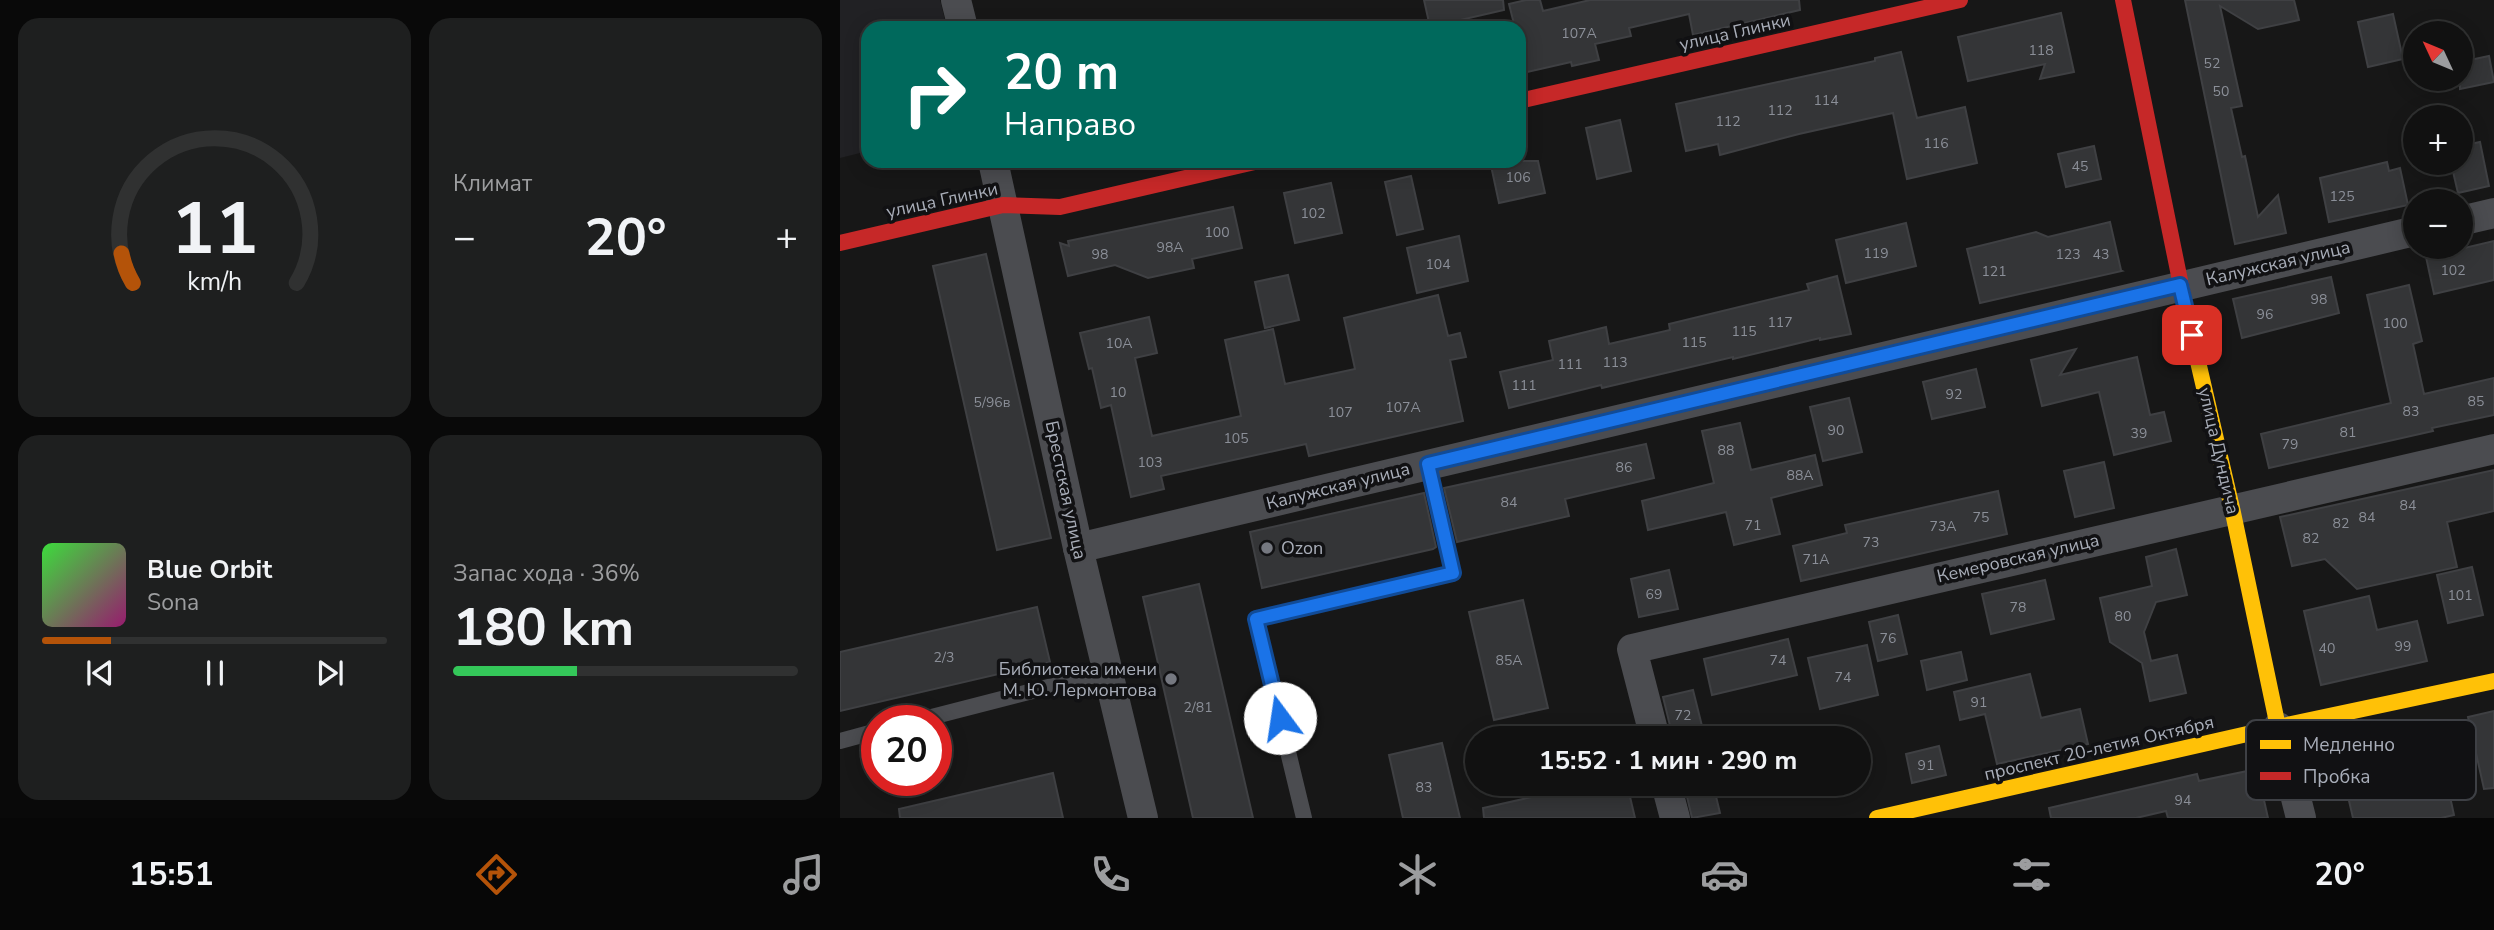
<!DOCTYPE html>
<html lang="ru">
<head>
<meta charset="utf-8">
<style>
  :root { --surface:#111; --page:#1e1f1f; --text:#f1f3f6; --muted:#9c9d9f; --line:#303131; --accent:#b45309 }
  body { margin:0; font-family:"Nunito Sans",sans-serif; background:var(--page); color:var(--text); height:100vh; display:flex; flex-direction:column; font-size:26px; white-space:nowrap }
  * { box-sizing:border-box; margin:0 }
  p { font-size:23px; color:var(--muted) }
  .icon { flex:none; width:38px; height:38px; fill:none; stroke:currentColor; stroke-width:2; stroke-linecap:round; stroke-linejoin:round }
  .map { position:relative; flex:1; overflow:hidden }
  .panel { display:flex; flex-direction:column; gap:18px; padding:18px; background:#090909; width:840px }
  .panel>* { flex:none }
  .hud { position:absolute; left:21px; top:21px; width:665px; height:147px; border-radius:21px; box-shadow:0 4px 18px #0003,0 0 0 2px var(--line); background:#00695c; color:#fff; overflow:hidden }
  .needle { width:46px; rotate:314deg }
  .controls { position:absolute; left:1563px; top:21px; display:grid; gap:14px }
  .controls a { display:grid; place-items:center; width:70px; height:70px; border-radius:50%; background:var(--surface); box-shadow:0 4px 18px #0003,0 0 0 2px var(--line); font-size:35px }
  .speed { position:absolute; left:21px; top:705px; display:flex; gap:14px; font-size:35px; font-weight:700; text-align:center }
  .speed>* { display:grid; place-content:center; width:91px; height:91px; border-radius:50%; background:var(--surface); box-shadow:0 4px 18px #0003,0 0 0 2px var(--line); line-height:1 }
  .speed .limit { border:10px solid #d22; background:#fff; color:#111 }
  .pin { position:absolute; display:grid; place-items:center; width:60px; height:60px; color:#fff; margin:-30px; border-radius:14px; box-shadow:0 4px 10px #0006 }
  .me { position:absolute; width:77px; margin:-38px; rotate:346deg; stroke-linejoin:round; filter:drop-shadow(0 0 5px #0008) }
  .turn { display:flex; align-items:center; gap:24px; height:147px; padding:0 28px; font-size:32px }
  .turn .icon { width:91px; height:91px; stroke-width:2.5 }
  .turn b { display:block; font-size:49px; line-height:60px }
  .big { font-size:52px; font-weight:700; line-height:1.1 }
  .panel .tile { flex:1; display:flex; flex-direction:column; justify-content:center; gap:10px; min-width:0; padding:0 24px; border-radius:21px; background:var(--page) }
  .panel .dial { align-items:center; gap:0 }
  .dial svg { height:182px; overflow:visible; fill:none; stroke:var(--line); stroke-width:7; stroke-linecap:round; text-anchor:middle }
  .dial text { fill:var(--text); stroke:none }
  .song { display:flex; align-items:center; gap:21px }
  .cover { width:84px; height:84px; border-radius:10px; background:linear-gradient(135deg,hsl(120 70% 55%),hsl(320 70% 35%)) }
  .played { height:7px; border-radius:4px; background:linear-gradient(90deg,var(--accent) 20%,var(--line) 20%) }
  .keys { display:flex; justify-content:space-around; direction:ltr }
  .heat { display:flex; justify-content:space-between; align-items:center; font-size:38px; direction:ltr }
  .charge { height:10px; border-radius:5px; background:linear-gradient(90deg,#34c759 36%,var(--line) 0) }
  .panel .tiles { flex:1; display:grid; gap:18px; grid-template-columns:repeat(2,1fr) }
  .trip { position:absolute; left:625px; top:726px; width:406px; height:70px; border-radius:35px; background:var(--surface); box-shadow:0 4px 18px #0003,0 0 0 2px var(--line); font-weight:700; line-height:70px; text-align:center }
  .menu { display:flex; height:112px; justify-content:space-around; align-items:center; background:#070707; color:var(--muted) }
  .menu .icon { width:49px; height:49px }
  .menu .on { color:var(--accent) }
  .menu b { font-size:32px; color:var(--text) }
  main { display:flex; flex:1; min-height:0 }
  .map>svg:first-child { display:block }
  .built { fill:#212124 }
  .building { fill:#343537; stroke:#3f4043; stroke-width:2 }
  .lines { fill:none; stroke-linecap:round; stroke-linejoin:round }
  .lane { stroke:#4b4c50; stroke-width:16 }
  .street { stroke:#4b4c50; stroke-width:30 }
  .slow { stroke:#ffc107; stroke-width:16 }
  .jam { stroke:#c62828; stroke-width:16 }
  .route-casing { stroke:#114b97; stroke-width:18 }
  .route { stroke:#1a73e8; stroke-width:12 }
  .poi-dot { fill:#757880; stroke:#111113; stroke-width:2.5 }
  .labels { text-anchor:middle; stroke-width:7; stroke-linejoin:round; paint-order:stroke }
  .number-label { font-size:14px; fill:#8b8f98 }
  .street-label { font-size:18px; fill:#a8adb8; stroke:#111113 }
  .poi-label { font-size:18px; fill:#a8adb8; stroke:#111113; text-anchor:start }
  .key { fill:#111113; stroke:#3e4045; stroke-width:2 }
  .key-label { font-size:19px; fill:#a8adb8 }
</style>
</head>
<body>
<main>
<section class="panel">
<div class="tiles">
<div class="tile dial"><svg viewBox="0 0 100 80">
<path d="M14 69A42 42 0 1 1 86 69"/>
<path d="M14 69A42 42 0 0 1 9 56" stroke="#b45309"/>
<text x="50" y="56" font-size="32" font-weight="700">11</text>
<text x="50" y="72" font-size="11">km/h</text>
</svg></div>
<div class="tile"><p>Климат</p>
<div class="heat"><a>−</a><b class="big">20°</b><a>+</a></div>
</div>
<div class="tile">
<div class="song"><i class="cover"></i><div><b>Blue Orbit</b><p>Sona</p></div></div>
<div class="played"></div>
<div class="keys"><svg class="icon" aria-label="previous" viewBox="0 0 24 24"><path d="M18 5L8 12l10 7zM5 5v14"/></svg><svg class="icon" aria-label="pause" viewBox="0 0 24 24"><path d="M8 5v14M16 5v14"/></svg><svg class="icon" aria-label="next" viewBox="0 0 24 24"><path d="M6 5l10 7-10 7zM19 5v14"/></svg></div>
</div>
<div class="tile"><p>Запас хода · 36%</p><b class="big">180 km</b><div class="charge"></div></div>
</div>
</section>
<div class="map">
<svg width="1654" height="818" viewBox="0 0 1654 818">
  <rect width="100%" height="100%" fill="#171717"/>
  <polygon class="built" points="0,0 100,0 107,28 28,28 28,151 0,158"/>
  <g class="building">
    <polygon points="584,0 663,0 664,10 590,27"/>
    <polygon points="686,0 700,0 703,11 750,0 959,0 960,10 853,35 849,14 789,28 791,36 755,44 759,60 732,66 731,62 679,74 679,28 675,28 669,4"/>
    <polygon points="1345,0 1454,0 1459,20 1418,29 1380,6 1402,106 1391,108 1402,157 1405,156 1418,217 1438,195 1446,233 1395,244"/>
    <polygon points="1221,13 1234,72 1200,79 1205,64 1128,81 1118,37"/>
    <polygon points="1553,14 1563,59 1528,67 1518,22"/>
    <polygon points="1061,52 1077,118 1125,107 1137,163 1067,179 1053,113 959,134 880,155 878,144 846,151 836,104 1035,61 1035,58"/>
    <polygon points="1649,56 1654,82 1620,89 1620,62"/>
    <polygon points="780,120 791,171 757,179 746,128"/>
    <polygon points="1640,142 1649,186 1618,193 1611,163 1620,163 1620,146"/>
    <polygon points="1254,146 1261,179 1226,187 1218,154"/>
    <polygon points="650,161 698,161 705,193 659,203"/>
    <polygon points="1547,162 1549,171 1560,168 1568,205 1489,222 1480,178"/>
    <polygon points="571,176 583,229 557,235 545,182"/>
    <polygon points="491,183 502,233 455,243 444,193"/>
    <polygon points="393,207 402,248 352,259 354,268 308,278 275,265 228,276 220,243 229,246 228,241"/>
    <polygon points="1270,222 1281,270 1280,270 1282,271 1140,303 1127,249 1196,232 1208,237"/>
    <polygon points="1066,223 1076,266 1006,283 996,240"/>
    <polygon points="619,236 628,281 577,293 567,248"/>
    <polygon points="1654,241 1654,280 1594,294 1586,257"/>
    <polygon points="146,254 211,538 157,550 93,266"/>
    <polygon points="448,275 459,320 425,328 415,282"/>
    <polygon points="997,276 1011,334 980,340 980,338 893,359 893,357 762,388 761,385 669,408 660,372 713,360 709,341 766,327 769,344 830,330 829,324 969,290 967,284"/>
    <polygon points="1491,277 1499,313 1402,338 1393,299"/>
    <polygon points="1569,285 1582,341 1573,344 1584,394 1654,378 1654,415 1592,428 1593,431 1429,468 1421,434 1551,403 1527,295"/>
    <polygon points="598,295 608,336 620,333 626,357 610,360 623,421 469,456 466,444 321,476 324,489 291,497 271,405 261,408 252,368 249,369 240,333 309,317 317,353 295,358 312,436 401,416 385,340 433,329 445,384 515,369 504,318"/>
    <polygon points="1236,349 1220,375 1297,357 1310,415 1324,412 1331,441 1274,455 1259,392 1202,406 1191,360"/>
    <polygon points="1136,369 1145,407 1092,419 1083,382"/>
    <polygon points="1009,398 1022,452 983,461 970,407"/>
    <polygon points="900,423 911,470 975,455 982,485 931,498 940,534 894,545 886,512 808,530 802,501 874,483 862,431"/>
    <polygon points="806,444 814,478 725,499 729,516 617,542 604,488"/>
    <polygon points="1264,462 1274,508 1235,517 1224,471"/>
    <polygon points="1654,470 1654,511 1607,522 1617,567 1517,589 1485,559 1452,566 1440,517"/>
    <polygon points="1158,491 1167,534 961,581 953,546 1007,533 1005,525"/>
    <polygon points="584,493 596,547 593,549 422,588 410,532"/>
    <polygon points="1336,549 1347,595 1316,602 1304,632 1311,661 1337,655 1346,693 1310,701 1302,663 1270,642 1260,598 1312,586 1306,557"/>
    <polygon points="1632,567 1643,615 1608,623 1597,575"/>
    <polygon points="829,570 838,609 799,617 791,579"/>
    <polygon points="1205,580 1214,619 1151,634 1142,594"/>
    <polygon points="359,584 413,818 353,818 303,597"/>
    <polygon points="1529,596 1537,630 1577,621 1587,661 1481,685 1464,611"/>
    <polygon points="683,600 708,708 654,720 629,612"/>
    <polygon points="197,607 210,662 0,711 0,652"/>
    <polygon points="1058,615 1067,654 1038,661 1029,622"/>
    <polygon points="948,639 957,675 872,695 864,659"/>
    <polygon points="1027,645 1038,695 980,709 968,658"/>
    <polygon points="1121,652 1127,680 1087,690 1081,661"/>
    <polygon points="1190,674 1201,718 1240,709 1248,744 1157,764 1145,714 1120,720 1114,692"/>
    <polygon points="853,690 864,734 846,738 833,738 823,697"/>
    <polygon points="1654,711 1654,788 1644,789 1628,717"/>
    <polygon points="1563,734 1571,769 1606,778 1614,815 1601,818 1513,818 1497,749"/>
    <polygon points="602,743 620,818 563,818 549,755"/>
    <polygon points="1099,746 1106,775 1072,783 1066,754"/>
    <polygon points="1417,769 1428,818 1328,818 1326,811 1296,818 1211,818 1209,808 1357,774 1359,781"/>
    <polygon points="213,773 223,818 60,818 59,809"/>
    <polygon points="750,784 787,784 795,818 644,818 643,808"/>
    <polygon points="844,784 873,784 880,813 852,818"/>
  </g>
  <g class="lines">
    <g class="lane">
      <polyline points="76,721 267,672"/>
      <polyline points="0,741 37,731"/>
      <polyline points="464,818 416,619 613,573 588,464"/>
    </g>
    <g class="street">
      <polyline points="116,0 123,28"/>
      <polyline points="153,161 238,548 303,818"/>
      <polyline points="1620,221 1654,213"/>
      <polyline points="238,548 1575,231"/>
      <polyline points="1438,727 1461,818"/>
      <polyline points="815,738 792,649 1654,449"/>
      <polyline points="826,784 835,818"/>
    </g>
    <g class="slow">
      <polyline points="1346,310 1392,508 1438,727"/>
      <polyline points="1037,818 1438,727 1654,681"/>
    </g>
    <g class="jam">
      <polyline points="1283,0 1346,310"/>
      <polyline points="679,101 1120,0"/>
      <polyline points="0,243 163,205 220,207 419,161"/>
    </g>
  </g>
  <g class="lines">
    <defs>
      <polyline id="route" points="440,718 416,619 613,573 588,464 1340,285 1352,335"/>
    </defs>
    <use href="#route" class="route-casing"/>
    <use href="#route" class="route"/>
  </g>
  <g class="poi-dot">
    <circle cx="427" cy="548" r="7"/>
    <circle cx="331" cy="679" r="7"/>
  </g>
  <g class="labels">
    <g class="number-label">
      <text x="739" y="38">107А</text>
      <text x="1201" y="55">118</text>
      <text x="1372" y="68">52</text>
      <text x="1381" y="96">50</text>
      <text x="986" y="105">114</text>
      <text x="940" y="115">112</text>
      <text x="888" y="126">112</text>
      <text x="1096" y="148">116</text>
      <text x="1240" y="171">45</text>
      <text x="678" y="182">106</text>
      <text x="1502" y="201">125</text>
      <text x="473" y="218">102</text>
      <text x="377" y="237">100</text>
      <text x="330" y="252">98А</text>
      <text x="1036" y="258">119</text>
      <text x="260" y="259">98</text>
      <text x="1228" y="259">123</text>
      <text x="1261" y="259">43</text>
      <text x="598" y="269">104</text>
      <text x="1613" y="275">102</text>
      <text x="1154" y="276">121</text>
      <text x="1479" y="304">98</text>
      <text x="1425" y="319">96</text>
      <text x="940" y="327">117</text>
      <text x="1555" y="328">100</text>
      <text x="904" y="336">115</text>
      <text x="854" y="347">115</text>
      <text x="279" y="348">10А</text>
      <text x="775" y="367">113</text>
      <text x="730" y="369">111</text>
      <text x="684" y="390">111</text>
      <text x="278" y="397">10</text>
      <text x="1114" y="399">92</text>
      <text x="1636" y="406">85</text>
      <text x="152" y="407">5/96в</text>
      <text x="563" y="412">107А</text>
      <text x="1571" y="416">83</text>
      <text x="500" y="417">107</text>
      <text x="996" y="435">90</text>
      <text x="1508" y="437">81</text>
      <text x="1299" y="438">39</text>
      <text x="396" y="443">105</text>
      <text x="1450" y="449">79</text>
      <text x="886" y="455">88</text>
      <text x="310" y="467">103</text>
      <text x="784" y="472">86</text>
      <text x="960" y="480">88А</text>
      <text x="669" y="507">84</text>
      <text x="1568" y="510">84</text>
      <text x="1141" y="522">75</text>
      <text x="1527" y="522">84</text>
      <text x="1501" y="528">82</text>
      <text x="913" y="530">71</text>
      <text x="1103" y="531">73А</text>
      <text x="1471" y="543">82</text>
      <text x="1031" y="547">73</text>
      <text x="976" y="564">71А</text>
      <text x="814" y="599">69</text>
      <text x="1620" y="600">101</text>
      <text x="1178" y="612">78</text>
      <text x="1283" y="621">80</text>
      <text x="1048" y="643">76</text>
      <text x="1563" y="651">99</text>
      <text x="1487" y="653">40</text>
      <text x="104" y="662">2/3</text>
      <text x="669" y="665">85А</text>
      <text x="938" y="665">74</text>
      <text x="1003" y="682">74</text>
      <text x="1139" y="707">91</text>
      <text x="358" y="712">2/81</text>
      <text x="843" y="720">72</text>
      <text x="1086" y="770">91</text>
      <text x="584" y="792">83</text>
      <text x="1343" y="805">94</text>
    </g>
    <g class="street-label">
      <text transform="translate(895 32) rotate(-13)" y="6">улица Глинки</text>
      <text transform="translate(102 200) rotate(-12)" y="6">улица Глинки</text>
      <text transform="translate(1438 263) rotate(-13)" y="6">Калужская улица</text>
      <text transform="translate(1379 451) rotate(77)" y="6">улица Дундича</text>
      <text transform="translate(498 486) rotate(-14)" y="6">Калужская улица</text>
      <text transform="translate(226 490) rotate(78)" y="6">Брестская улица</text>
      <text transform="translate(1178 558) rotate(-13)" y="6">Кемеровская улица</text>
      <text transform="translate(1259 748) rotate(-13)" y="6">проспект 20-летия Октября</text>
    </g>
    <g class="poi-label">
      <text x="441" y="554">Ozon</text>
      <text x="317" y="675" text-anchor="end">Библиотека имени<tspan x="317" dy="21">М. Ю. Лермонтова</tspan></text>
    </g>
  </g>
  <rect x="1406" y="720" width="230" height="80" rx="10" class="key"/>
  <rect x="1420" y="740" width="31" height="9" fill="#ffc107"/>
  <rect x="1420" y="772" width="31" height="8" fill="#c62828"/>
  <g class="key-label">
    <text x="1463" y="751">Медленно</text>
    <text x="1463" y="783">Пробка</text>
  </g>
</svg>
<div class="controls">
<a><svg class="needle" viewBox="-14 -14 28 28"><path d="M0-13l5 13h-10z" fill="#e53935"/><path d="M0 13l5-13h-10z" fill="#9c9d9f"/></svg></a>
<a>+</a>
<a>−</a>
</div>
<div class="speed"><div class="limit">20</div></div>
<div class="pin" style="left:1352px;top:335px;background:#d93025"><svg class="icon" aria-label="arrive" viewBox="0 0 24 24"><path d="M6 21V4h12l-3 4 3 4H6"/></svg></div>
<svg class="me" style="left:440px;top:718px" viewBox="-20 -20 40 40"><circle r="19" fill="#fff"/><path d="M0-13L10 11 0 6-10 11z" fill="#1a73e8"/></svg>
<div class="trip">15:52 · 1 мин · 290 m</div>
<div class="hud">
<div class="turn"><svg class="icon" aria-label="right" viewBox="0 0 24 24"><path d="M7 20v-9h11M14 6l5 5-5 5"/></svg><div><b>20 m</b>Направо</div></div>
</div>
</div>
</main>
<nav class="menu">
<b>15:51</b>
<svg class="icon on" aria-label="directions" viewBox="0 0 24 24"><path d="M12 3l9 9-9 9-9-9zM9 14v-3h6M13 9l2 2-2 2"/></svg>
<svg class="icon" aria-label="music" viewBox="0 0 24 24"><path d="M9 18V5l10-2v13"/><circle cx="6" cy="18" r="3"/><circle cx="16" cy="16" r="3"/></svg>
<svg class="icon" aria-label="phone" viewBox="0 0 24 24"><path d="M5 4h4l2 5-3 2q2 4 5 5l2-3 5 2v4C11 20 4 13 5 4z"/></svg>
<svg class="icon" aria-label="climate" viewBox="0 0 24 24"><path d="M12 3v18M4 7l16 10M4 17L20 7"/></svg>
<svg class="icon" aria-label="car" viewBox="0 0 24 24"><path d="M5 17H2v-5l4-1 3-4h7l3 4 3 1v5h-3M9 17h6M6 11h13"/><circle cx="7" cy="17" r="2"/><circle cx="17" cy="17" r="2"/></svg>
<svg class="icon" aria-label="filters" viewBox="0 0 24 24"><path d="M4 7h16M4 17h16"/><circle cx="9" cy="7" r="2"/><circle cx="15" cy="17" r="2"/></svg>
<b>20°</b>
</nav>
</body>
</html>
